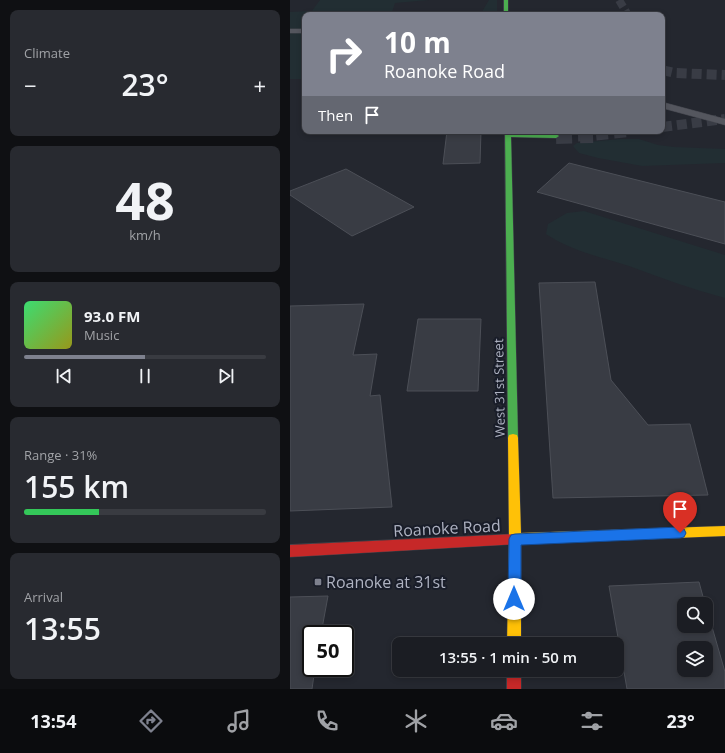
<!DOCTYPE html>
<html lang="en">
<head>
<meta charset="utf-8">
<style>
  :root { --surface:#1b1d23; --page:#282a30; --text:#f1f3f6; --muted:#a0a2a6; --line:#393b41; --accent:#7e818e }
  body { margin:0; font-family:"Open Sans",sans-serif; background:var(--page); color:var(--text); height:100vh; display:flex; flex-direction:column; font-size:15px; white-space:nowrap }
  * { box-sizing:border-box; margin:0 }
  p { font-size:13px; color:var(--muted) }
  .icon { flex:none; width:22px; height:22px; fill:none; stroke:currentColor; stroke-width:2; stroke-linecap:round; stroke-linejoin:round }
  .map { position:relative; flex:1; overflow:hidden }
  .drawer { display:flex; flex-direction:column; gap:10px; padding:10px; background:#0f1013; width:290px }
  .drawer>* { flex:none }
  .top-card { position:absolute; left:12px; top:12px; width:363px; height:122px; border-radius:8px; box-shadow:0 2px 6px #0003,0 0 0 1px var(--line); background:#7e818e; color:#fff; overflow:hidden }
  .buttons { position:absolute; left:387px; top:597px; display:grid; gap:8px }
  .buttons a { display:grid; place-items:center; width:36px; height:36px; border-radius:8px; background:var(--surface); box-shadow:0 2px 6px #0003,0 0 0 1px var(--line); font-size:20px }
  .speed { position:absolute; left:12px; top:625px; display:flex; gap:8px; font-size:20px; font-weight:700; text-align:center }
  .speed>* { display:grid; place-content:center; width:52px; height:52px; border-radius:50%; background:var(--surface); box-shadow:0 2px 6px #0003,0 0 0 1px var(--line); line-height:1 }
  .speed .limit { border:2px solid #111; border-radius:6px; background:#fff; color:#111 }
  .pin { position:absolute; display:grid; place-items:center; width:34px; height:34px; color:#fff; margin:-41px -17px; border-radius:50% 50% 50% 0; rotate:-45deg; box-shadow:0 0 4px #0007 }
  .pin .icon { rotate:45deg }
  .me { position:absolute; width:44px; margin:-22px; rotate:0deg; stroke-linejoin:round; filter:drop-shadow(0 0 3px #0008) }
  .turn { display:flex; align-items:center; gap:14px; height:84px; padding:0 16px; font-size:18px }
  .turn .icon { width:52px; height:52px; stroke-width:2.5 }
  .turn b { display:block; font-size:28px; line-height:34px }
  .then { display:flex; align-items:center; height:38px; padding:0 16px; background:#0003; gap:8px; font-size:15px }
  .big { font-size:30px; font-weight:600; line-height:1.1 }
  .drawer .tile { flex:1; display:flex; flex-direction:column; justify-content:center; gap:6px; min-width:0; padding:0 14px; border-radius:8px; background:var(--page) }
  .drawer .dial { align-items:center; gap:0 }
  .dial b { font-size:52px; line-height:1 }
  .song { display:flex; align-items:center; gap:12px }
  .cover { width:48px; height:48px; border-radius:6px; background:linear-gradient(135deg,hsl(140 70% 55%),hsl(60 70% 35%)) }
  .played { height:4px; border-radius:2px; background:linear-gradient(90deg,var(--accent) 50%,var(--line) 50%) }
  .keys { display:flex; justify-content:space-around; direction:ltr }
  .heat { display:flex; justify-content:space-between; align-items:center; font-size:22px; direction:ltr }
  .charge { height:6px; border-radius:3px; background:linear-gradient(90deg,#34c759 31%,var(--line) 0) }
  .trip { position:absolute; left:102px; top:637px; width:232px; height:40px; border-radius:8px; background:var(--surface); box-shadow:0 2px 6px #0003,0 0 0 1px var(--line); font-weight:600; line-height:40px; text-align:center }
  .tab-bar { display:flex; height:64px; justify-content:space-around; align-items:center; background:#0b0c0e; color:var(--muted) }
  .tab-bar .icon { width:28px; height:28px }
  .tab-bar .selected { color:var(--accent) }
  .tab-bar b { font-size:18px; color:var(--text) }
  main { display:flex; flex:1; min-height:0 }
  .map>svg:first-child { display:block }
  .green { fill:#222e33 }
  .building { fill:#393c44; stroke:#4c4f57; fill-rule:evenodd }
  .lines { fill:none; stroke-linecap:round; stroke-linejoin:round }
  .street-tunnel-far1 { stroke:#393c45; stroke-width:8; stroke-dasharray:8 4; stroke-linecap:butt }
  .street-tunnel { stroke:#393c45; stroke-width:10; stroke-dasharray:10 5; stroke-linecap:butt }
  .secondary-tunnel-far1 { stroke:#393c45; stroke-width:12; stroke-dasharray:12 6; stroke-linecap:butt }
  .secondary-tunnel { stroke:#393c45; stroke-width:16; stroke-dasharray:16 8; stroke-linecap:butt }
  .street-casing { stroke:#42444c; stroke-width:1 }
  .fast-casing { stroke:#42444c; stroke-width:1 }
  .slow-casing { stroke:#42444c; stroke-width:1 }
  .jam-casing { stroke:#42444c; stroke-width:1 }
  .street { fill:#54565e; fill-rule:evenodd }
  .fast { fill:#4caf50; fill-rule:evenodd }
  .slow { fill:#ffc107; fill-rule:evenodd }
  .jam { fill:#c62828; fill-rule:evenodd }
  .route { fill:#1a73e8; stroke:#114b97 }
  .poi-dot { fill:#7e818e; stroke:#191d29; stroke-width:1.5 }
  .labels { text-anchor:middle; stroke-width:4; stroke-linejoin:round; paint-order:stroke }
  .street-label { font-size:13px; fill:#aeb2c1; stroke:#191d29 }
  .near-street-label { font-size:16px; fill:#aeb2c1; stroke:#191d29 }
  .near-poi-label { font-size:16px; fill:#aeb2c1; stroke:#191d29; text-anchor:start }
</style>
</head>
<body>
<main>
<section class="drawer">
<div class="tile"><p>Climate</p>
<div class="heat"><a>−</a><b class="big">23°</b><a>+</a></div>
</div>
<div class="tile dial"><b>48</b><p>km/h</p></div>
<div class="tile">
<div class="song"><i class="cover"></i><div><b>93.0 FM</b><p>Music</p></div></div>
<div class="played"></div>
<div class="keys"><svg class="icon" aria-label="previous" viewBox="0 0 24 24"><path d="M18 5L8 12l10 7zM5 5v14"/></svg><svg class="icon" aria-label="pause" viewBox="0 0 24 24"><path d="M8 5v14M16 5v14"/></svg><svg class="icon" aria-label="next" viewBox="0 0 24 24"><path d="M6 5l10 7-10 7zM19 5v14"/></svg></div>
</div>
<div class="tile"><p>Range · 31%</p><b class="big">155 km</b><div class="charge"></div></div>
<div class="tile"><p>Arrival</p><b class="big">13:55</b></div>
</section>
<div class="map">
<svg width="435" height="689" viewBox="0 0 435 689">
  <rect width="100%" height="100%" fill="#24272f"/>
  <g class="green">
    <polygon points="30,0 139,0 105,3 101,15 15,15 15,79 0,79 0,12 22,11"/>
    <polygon points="199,0 207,0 207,15 190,15"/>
    <polygon points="330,139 349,139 368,145 384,147 435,149 435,163 352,166 308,158 289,153 283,146 287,143"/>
    <path d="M294 211 435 255V298C402 289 371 278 339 266 308 256 284 252 256 234L258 224 277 213Z"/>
  </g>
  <g class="building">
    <polygon points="157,131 191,131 190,163 153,164"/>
    <polygon points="279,163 435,202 435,244 247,192"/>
    <polygon points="56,169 124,207 62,236 0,195 0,191"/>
    <polygon points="305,282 321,380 358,425 400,424 418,495 263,498 249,283"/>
    <polygon points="74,304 63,355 87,354 80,396 90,395 102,507 0,511 0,306"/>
    <polygon points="128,319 191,319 188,391 117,391"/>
    <path d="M409 582 415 604H394V626H416V606L435 672V689H337L319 586ZM394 648H416V670H394Z"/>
    <polygon points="38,596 31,634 21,634 21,668 25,668 22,689 0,689 0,597"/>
  </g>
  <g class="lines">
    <polyline class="street-tunnel-far1" points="329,0 338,15"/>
    <g class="street-tunnel">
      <polyline points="372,70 385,73 435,75"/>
      <polyline points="372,127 435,119"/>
    </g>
    <polyline class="secondary-tunnel-far1" points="270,136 302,135 338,131"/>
    <polyline class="secondary-tunnel" points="266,136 303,135"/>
    <defs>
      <g id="street">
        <rect x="0" y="29" width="15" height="4"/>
        <polygon points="372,102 435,119 435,125 372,108"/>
      </g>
      <g id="fast">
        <rect x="214" y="0" width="4" height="15"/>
        <polygon points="215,131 221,131 221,133 266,134 269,136 266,138 221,137 228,438 227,441 223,442 219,441 218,438"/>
      </g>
      <polygon id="slow" points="223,434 227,435 228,438 231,533 435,526 435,536 231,544 231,644 217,644 219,539 218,438 219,435"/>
      <g id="jam">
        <polygon points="227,534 231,535 233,539 231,543 227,544 0,557 0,545"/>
        <rect x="217" y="670" width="14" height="19"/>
      </g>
    </defs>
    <use href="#street" class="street-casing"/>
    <use href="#fast" class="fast-casing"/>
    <use href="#slow" class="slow-casing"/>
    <use href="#jam" class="jam-casing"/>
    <use href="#street" class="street"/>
    <use href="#fast" class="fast"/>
    <use href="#slow" class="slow"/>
    <use href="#jam" class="jam"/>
  </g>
  <polygon class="route" points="390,527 394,529 396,533 394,537 390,538 231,545 231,599 229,604 224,605 220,604 218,599 219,539 221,535 225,534"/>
  <rect class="poi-dot" x="24" y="578" width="8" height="8" rx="2"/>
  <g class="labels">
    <g class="street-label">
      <text transform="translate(209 388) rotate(-91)" y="5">West 31st Street</text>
    </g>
    <g class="near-street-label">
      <text transform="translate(157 528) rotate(-3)" y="6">Roanoke Road</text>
    </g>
    <g class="near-poi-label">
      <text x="36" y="588">Roanoke at 31st</text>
    </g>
  </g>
</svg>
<div class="buttons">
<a><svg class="icon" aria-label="search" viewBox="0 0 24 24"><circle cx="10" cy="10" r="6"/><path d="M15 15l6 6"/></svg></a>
<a><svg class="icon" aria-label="layers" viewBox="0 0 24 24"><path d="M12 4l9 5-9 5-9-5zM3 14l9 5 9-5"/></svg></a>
</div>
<div class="speed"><div class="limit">50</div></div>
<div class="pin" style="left:390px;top:533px;background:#d93025"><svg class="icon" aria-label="arrive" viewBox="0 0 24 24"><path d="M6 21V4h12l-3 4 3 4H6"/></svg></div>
<svg class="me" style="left:224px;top:599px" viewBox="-20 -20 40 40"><circle r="19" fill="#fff"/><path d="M0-13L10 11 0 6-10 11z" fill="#1a73e8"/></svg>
<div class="trip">13:55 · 1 min · 50 m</div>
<div class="top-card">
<div class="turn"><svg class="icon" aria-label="right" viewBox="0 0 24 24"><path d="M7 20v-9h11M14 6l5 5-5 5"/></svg><div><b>10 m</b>Roanoke Road</div></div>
<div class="then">Then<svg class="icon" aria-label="arrive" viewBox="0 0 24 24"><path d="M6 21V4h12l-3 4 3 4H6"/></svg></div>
</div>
</div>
</main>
<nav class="tab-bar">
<b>13:54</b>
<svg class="icon selected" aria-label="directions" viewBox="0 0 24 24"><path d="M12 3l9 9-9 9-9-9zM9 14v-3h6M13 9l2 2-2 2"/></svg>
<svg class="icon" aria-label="music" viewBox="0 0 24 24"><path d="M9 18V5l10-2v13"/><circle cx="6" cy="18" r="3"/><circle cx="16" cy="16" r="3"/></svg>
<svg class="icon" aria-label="phone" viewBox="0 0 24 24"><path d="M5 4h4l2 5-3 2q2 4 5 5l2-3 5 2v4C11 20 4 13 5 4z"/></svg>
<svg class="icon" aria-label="climate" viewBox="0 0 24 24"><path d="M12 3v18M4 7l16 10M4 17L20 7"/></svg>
<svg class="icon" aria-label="car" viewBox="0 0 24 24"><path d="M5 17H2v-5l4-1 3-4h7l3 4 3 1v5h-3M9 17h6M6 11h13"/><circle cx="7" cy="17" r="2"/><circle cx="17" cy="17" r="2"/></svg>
<svg class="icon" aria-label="filters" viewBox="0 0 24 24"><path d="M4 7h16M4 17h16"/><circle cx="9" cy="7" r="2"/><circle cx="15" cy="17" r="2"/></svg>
<b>23°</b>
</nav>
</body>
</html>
